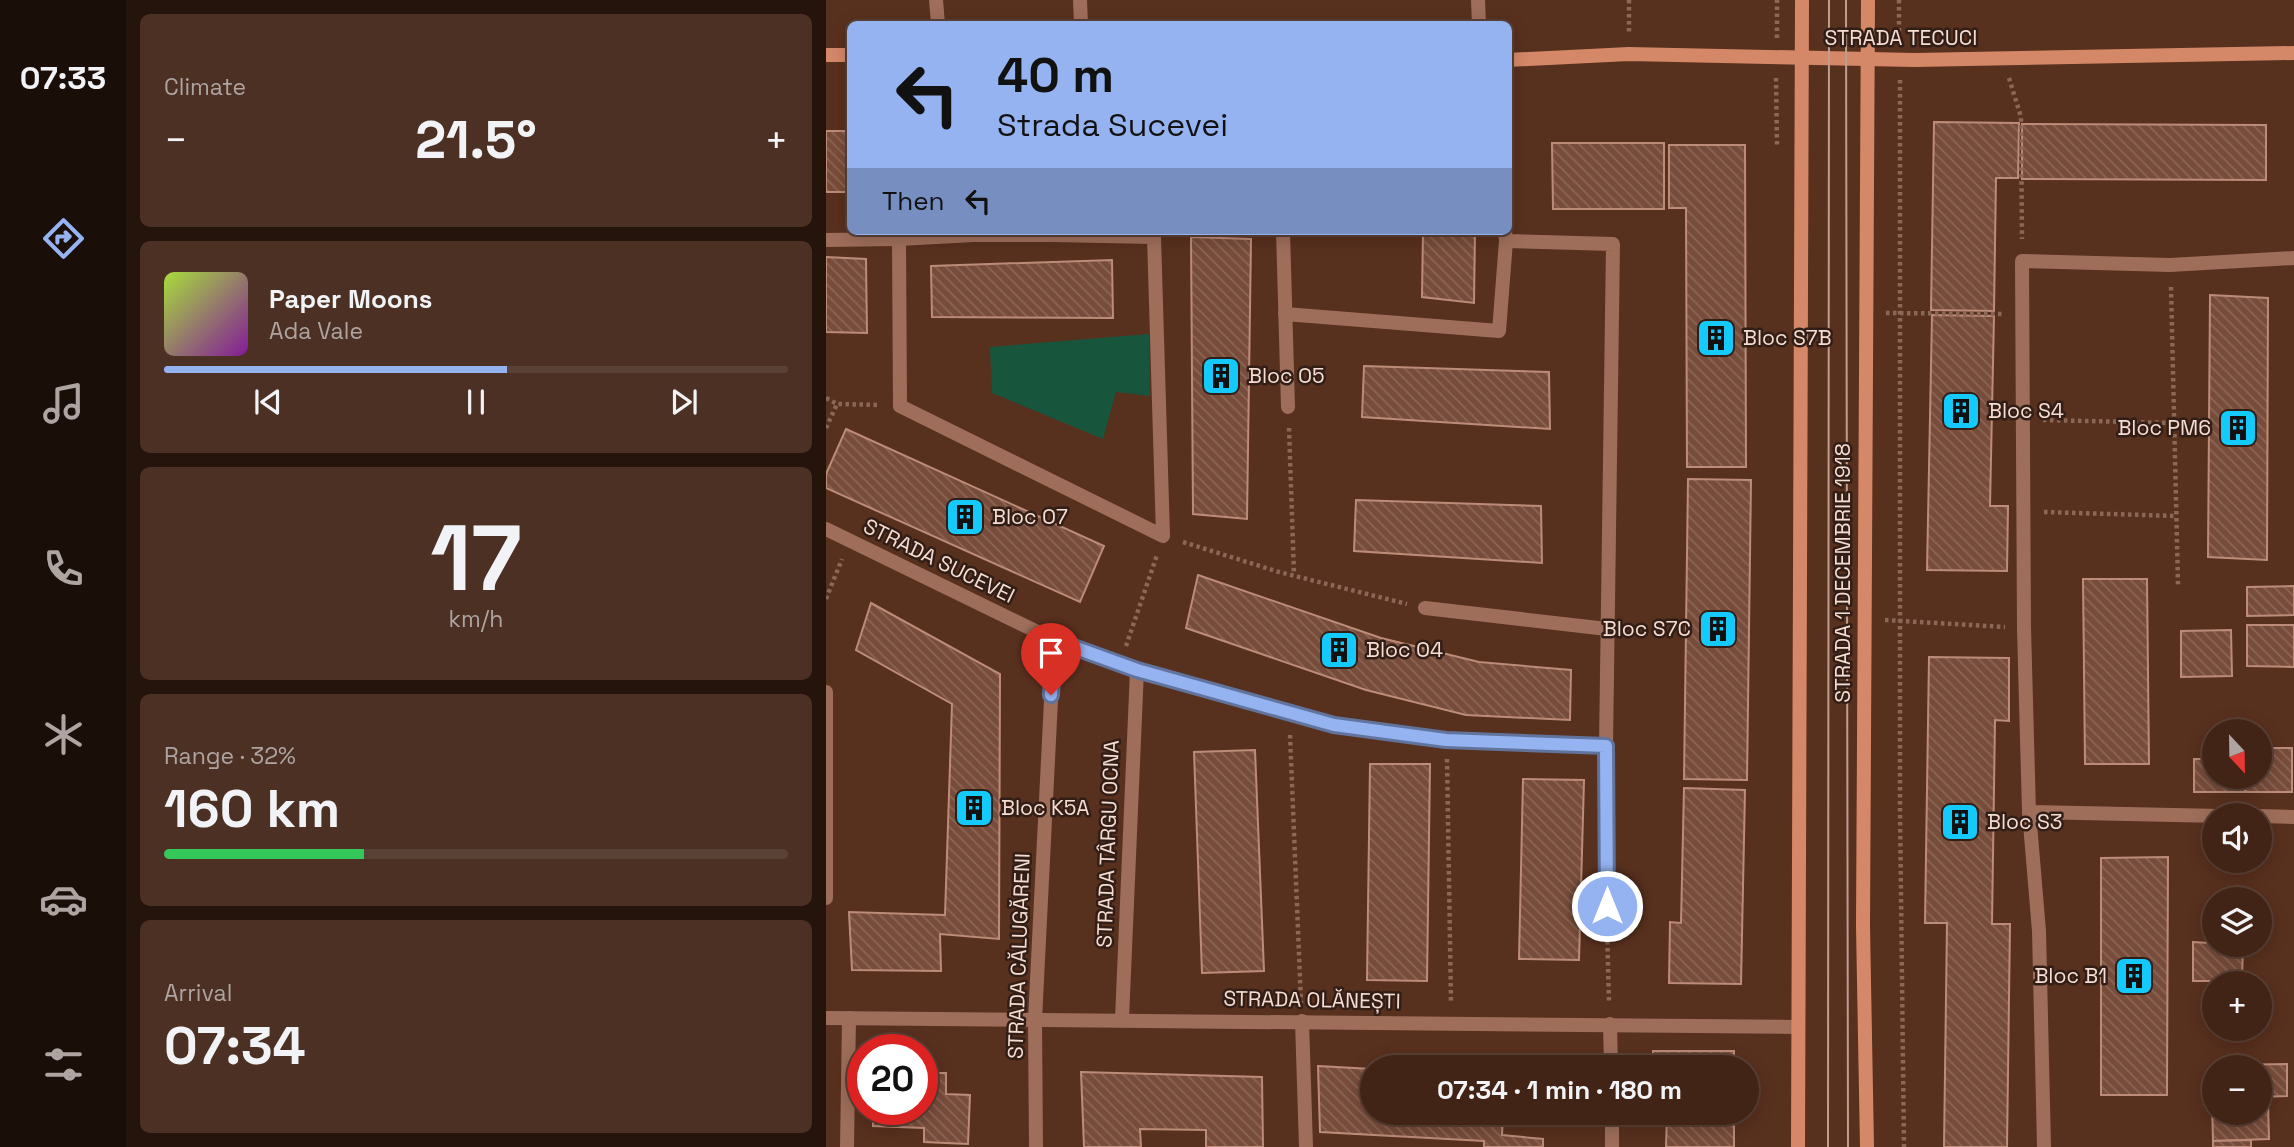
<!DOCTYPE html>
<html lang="en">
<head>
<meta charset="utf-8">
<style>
  :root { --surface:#422416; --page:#4c3023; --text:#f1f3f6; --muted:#aea4a1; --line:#5a4135; --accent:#95b2f1 }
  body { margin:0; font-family:"Space Grotesk",sans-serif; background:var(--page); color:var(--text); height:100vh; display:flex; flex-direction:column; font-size:26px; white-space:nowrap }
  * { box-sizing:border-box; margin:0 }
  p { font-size:23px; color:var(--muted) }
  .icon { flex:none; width:38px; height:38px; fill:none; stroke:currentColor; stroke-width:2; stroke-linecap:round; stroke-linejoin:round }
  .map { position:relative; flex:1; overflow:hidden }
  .drawer { display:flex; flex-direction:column; gap:14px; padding:14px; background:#24140c; width:700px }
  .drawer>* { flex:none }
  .top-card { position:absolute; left:21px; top:21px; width:665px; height:214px; border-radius:10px; box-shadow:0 4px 18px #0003,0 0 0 2px var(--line); background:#95b2f1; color:#111; overflow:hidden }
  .needle { width:46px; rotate:158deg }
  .buttons { position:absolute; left:1376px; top:719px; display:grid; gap:14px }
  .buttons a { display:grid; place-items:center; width:70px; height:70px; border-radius:50%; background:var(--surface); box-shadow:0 4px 18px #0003,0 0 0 2px var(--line); font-size:35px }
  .speed { position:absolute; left:21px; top:1034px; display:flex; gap:14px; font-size:35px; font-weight:700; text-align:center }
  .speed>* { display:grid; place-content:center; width:91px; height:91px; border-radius:50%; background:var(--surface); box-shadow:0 4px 18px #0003,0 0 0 2px var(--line); line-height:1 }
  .speed .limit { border:10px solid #d22; background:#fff; color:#111 }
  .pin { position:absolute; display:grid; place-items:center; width:60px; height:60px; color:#fff; margin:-72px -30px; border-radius:50% 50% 50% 0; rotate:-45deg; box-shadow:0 0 7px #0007 }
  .pin .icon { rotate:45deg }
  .me { position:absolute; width:77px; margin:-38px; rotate:0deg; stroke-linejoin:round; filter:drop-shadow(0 0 5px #0008) }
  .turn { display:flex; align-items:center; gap:24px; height:147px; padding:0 35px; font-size:32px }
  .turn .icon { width:91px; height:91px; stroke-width:2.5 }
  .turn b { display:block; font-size:49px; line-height:60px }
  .then { display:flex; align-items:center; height:66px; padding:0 35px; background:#0003; gap:14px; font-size:26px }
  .big { font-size:52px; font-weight:800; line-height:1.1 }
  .drawer .tile { flex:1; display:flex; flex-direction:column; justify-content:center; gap:10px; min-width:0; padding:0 24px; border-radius:10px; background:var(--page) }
  .drawer .dial { align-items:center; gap:0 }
  .dial b { font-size:91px; line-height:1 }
  .song { display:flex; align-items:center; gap:21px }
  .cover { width:84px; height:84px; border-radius:10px; background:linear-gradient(135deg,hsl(80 70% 55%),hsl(290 70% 35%)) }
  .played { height:7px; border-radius:4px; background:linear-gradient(90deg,var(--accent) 55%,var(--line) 55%) }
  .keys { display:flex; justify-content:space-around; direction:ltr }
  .heat { display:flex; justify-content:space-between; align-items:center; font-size:38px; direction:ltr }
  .charge { height:10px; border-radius:5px; background:linear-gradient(90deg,#34c759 32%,var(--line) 0) }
  .trip { position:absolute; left:534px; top:1055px; width:399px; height:70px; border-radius:35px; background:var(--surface); box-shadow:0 4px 18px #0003,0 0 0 2px var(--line); font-weight:800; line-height:70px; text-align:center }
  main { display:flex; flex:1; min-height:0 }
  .tab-bar { display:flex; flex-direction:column; width:126px; justify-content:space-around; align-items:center; background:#1a0e09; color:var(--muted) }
  .tab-bar .icon { width:49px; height:49px }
  .tab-bar .current { color:var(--accent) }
  .tab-bar b { font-size:32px; color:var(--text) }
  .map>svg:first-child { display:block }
  .green { fill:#18553d }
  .building { fill:url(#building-back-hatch); stroke:#bc8c78; stroke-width:2 }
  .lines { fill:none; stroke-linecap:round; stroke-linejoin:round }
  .path { stroke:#8b6758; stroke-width:4.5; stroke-dasharray:3.5 3.5; stroke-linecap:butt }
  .lane { stroke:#9e6e5a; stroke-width:14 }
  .street { stroke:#9e6e5a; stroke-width:14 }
  .secondary { stroke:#d48868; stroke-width:14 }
  .tram { stroke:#bd9e91; stroke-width:2 }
  .route-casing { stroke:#61749d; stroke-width:18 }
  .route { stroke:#95b2f1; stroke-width:12 }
  .labels { text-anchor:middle; stroke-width:5; stroke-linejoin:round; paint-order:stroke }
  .street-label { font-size:21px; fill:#f6dcd1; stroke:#311e16 }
  .poi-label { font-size:21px; fill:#f6dcd1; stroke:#311e16; text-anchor:start }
</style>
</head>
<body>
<main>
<nav class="tab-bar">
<b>07:33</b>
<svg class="icon current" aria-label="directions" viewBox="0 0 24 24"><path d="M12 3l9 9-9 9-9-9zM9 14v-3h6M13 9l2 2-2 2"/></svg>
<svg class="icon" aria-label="music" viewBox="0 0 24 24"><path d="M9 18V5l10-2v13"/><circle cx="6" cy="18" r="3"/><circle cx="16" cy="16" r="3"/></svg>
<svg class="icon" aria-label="phone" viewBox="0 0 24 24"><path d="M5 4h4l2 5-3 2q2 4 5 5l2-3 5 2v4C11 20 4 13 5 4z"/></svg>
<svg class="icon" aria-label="climate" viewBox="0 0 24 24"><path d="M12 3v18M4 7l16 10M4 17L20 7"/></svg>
<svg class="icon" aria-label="car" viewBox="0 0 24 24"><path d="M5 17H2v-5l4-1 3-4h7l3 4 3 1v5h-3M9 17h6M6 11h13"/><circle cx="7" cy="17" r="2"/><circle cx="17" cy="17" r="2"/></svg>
<svg class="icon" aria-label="filters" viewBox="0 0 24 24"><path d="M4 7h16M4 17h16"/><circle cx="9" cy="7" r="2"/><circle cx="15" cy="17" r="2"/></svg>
</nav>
<section class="drawer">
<div class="tile"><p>Climate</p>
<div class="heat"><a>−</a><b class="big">21.5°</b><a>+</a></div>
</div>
<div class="tile">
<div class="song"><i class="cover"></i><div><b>Paper Moons</b><p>Ada Vale</p></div></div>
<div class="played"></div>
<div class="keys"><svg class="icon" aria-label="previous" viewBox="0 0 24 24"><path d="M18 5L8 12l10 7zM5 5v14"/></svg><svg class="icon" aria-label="pause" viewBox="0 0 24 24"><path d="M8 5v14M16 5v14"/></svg><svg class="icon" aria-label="next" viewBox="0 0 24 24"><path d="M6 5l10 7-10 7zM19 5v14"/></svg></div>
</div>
<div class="tile dial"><b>17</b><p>km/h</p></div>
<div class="tile"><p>Range · 32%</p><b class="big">160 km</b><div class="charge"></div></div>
<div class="tile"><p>Arrival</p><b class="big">07:34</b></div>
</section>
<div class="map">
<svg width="1468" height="1147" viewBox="0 0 1468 1147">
  <defs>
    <pattern id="building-back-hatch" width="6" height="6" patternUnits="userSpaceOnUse" patternTransform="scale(1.75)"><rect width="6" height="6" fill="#784c3a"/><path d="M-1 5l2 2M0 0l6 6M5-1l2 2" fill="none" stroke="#8c6555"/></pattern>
  </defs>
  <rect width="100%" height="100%" fill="#58301e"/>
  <polygon class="green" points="323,334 324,396 290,392 277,439 166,393 164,347"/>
  <g class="building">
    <polygon points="1108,122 1193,123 1192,178 1170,178 1168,311 1105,310"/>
    <polygon points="1196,124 1440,125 1440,180 1196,179"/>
    <rect x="0" y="131" width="24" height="61"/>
    <polygon points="726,143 838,143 838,209 727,209"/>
    <polygon points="843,145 919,145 920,467 861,467 860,208 843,208"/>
    <polygon points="597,231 649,231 648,303 596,297"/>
    <polygon points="365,237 425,239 421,519 367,514"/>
    <polygon points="0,257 40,259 41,333 0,332"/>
    <polygon points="286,260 287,318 106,317 105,266"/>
    <polygon points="1384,295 1442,298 1441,560 1382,557"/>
    <polygon points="1106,315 1168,316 1164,506 1182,506 1181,571 1101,570"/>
    <polygon points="538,366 723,372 724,429 536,417"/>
    <polygon points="20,429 278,546 254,602 0,488 0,474"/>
    <polygon points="862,479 925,480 921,780 858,779"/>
    <polygon points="530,500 715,506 716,563 528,551"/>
    <polygon points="372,575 555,638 653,662 745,670 744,720 640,715 540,690 360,628"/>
    <polygon points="1257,579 1321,579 1323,764 1259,764"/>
    <polygon points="1468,586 1468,615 1421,616 1421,587"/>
    <polygon points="45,603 174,674 173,939 114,934 115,971 26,970 23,912 119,915 126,704 30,650"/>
    <polygon points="1421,625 1468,625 1468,667 1421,666"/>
    <polygon points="1405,630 1406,676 1355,677 1355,631"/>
    <polygon points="1103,657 1183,658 1183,721 1169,720 1166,924 1184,924 1181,1147 1118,1147 1121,923 1099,923"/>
    <polygon points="1433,748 1466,748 1466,792 1419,792 1419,777 1433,777"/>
    <polygon points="429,750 438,971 376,973 368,752"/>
    <polygon points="1368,759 1388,759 1388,777 1419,777 1419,792 1368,792"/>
    <polygon points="544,764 604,764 601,981 541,980"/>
    <polygon points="697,779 758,780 753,960 693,959"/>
    <polygon points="858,788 919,790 915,984 843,983 844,922 855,923"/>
    <polygon points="1342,857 1341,1095 1275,1095 1275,858"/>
    <rect x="1382" y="929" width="6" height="13"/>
    <polygon points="1367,942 1417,945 1416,981 1367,981"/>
    <rect x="1408" y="1029" width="20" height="7"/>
    <rect x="827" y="1051" width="81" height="17"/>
    <polygon points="1461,1064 1461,1096 1433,1097 1433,1068 1398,1068 1398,1065"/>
    <polygon points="492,1066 546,1069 546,1113 677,1113 676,1135 717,1139 717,1147 658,1147 658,1141 494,1132"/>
    <polygon points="255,1072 436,1077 437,1147 380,1147 380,1130 314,1129 315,1147 258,1147"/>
    <polygon points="96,1073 120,1073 120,1094 144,1095 142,1144 98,1142 98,1128 47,1126 47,1110 96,1110"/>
    <polygon points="1433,1102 1442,1102 1443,1139 1387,1141 1386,1103 1388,1113 1433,1113"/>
    <polygon points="841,1113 908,1113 908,1147 840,1147"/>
    <polygon points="1425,1140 1425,1147 1387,1147 1387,1141"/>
  </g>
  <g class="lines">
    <g class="path">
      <polyline points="803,0 803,32"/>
      <polyline points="1073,0 1073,40"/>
      <polyline points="951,38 951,0"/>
      <polyline points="950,78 951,146"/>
      <polyline points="1183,78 1195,117 1196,239"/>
      <polyline points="1074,80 1074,810 1078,1147"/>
      <polyline points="1345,287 1352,585"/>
      <polyline points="1060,313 1177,314"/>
      <polyline points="0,398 11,404 53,405"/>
      <polyline points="1217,420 1349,423"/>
      <polyline points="0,428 11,404"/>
      <polyline points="463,428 468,574"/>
      <polyline points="1218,512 1350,516"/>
      <polyline points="357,542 453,572 581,604"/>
      <polyline points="0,599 16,559"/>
      <polyline points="1059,620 1179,627"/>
      <polyline points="300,646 331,555"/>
      <polyline points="464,735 475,1003"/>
      <polyline points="621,759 625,1002"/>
      <polyline points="781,927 783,1003"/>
    </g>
    <g class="lane">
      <polyline points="110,0 112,24"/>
      <polyline points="254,0 255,24"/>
      <polyline points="652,0 653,24"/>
      <polyline points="147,231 147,235 73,239 74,406 337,536 328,237 226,235 226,231"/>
      <polyline points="457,231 462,407"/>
      <polyline points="679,231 680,241 787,244 780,746 781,906"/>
      <polyline points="147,235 226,235"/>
      <polyline points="0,240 73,239"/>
      <polyline points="459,314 673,331 680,241"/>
      <polyline points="599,608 781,629"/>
      <polyline points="0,692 0,898"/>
      <polyline points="476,1021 480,1147"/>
      <polyline points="784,1024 785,1068"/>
      <polyline points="786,1113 786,1147"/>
      <polyline points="21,1147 23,1018"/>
      <polyline points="1218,1147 1213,931 1203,812 1198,628 1196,261 1344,265 1468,258"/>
    </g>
    <g class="street">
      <polyline points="0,529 228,640 311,670 463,713 508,725 620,740 780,746"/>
      <polyline points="1203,812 1395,816"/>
      <polyline points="1433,816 1468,817"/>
      <polyline points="0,1018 972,1027"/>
      <polyline points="296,1019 311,670"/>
      <polyline points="210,1147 209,1020 228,640"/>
    </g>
    <g class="secondary">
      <polyline points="0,55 24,55"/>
      <polyline points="682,60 803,54 1089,60 1468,53"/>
      <polyline points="972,1147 976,0"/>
      <polyline points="1041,1147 1037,926 1042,0"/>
    </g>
    <g class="tram">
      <polyline points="1020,0 1022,1147"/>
      <polyline points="1002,1147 1003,0"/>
    </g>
  </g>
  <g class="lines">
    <defs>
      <polyline id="route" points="225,695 228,640 311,670 508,725 620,740 780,746 781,906"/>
    </defs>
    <use href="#route" class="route-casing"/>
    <use href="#route" class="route"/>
  </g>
  <defs>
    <symbol id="building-square" viewBox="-11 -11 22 22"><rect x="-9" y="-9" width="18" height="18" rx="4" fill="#13cafb" stroke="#311e16"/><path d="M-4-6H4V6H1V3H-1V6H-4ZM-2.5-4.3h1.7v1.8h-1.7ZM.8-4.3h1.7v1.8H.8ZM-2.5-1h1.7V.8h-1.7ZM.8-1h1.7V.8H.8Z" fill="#111"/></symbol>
  </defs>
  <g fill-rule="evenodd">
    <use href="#building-square" x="868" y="316" width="44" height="44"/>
    <use href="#building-square" x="373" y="354" width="44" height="44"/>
    <use href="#building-square" x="1113" y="389" width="44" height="44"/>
    <use href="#building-square" x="1390" y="406" width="44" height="44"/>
    <use href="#building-square" x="117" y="495" width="44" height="44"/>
    <use href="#building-square" x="870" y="607" width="44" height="44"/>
    <use href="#building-square" x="491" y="628" width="44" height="44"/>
    <use href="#building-square" x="126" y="786" width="44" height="44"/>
    <use href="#building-square" x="1112" y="800" width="44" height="44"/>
    <use href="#building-square" x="1286" y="954" width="44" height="44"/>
  </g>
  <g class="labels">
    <g class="street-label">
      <text x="1075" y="45">STRADA TECUCI</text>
      <text transform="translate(113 561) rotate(26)" y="7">STRADA SUCEVEI</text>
      <text transform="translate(1017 573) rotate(-90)" y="7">STRADA 1 DECEMBRIE 1918</text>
      <text transform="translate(282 844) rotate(-88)" y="7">STRADA TÂRGU OCNA</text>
      <text transform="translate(193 956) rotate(-88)" y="7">STRADA CĂLUGĂRENI</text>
      <text transform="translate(486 1000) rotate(1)" y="7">STRADA OLĂNEȘTI</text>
    </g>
    <g class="poi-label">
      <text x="917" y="345">Bloc S7B</text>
      <text x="422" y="383">Bloc O5</text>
      <text x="1162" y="418">Bloc S4</text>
      <text x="1385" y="435" text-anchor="end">Bloc PM6</text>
      <text x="166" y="524">Bloc O7</text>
      <text x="865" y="636" text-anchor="end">Bloc S7C</text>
      <text x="540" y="657">Bloc O4</text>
      <text x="175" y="815">Bloc K5A</text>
      <text x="1161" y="829">Bloc S3</text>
      <text x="1281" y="983" text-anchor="end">Bloc B1</text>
    </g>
  </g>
</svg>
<div class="buttons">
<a><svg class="needle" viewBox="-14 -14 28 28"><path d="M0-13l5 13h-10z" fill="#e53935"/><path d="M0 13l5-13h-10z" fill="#aea4a1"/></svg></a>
<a><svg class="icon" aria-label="sound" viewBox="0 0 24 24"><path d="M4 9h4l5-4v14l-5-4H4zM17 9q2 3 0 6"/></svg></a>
<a><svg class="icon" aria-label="layers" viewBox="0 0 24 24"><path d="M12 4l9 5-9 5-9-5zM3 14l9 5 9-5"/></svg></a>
<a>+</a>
<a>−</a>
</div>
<div class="speed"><div class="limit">20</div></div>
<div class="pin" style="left:225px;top:695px;background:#d93025"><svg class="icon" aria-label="arrive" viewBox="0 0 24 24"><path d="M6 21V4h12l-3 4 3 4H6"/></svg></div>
<svg class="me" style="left:781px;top:906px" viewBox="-20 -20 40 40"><circle r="17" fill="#95b2f1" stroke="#fff" stroke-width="3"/><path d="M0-11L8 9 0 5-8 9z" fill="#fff"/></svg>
<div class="trip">07:34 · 1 min · 180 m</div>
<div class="top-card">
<div class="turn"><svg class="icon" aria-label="left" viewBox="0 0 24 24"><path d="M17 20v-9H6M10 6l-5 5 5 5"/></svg><div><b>40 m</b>Strada Sucevei</div></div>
<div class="then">Then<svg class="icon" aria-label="left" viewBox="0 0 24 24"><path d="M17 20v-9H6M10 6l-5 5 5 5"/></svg></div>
</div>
</div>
</main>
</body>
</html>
